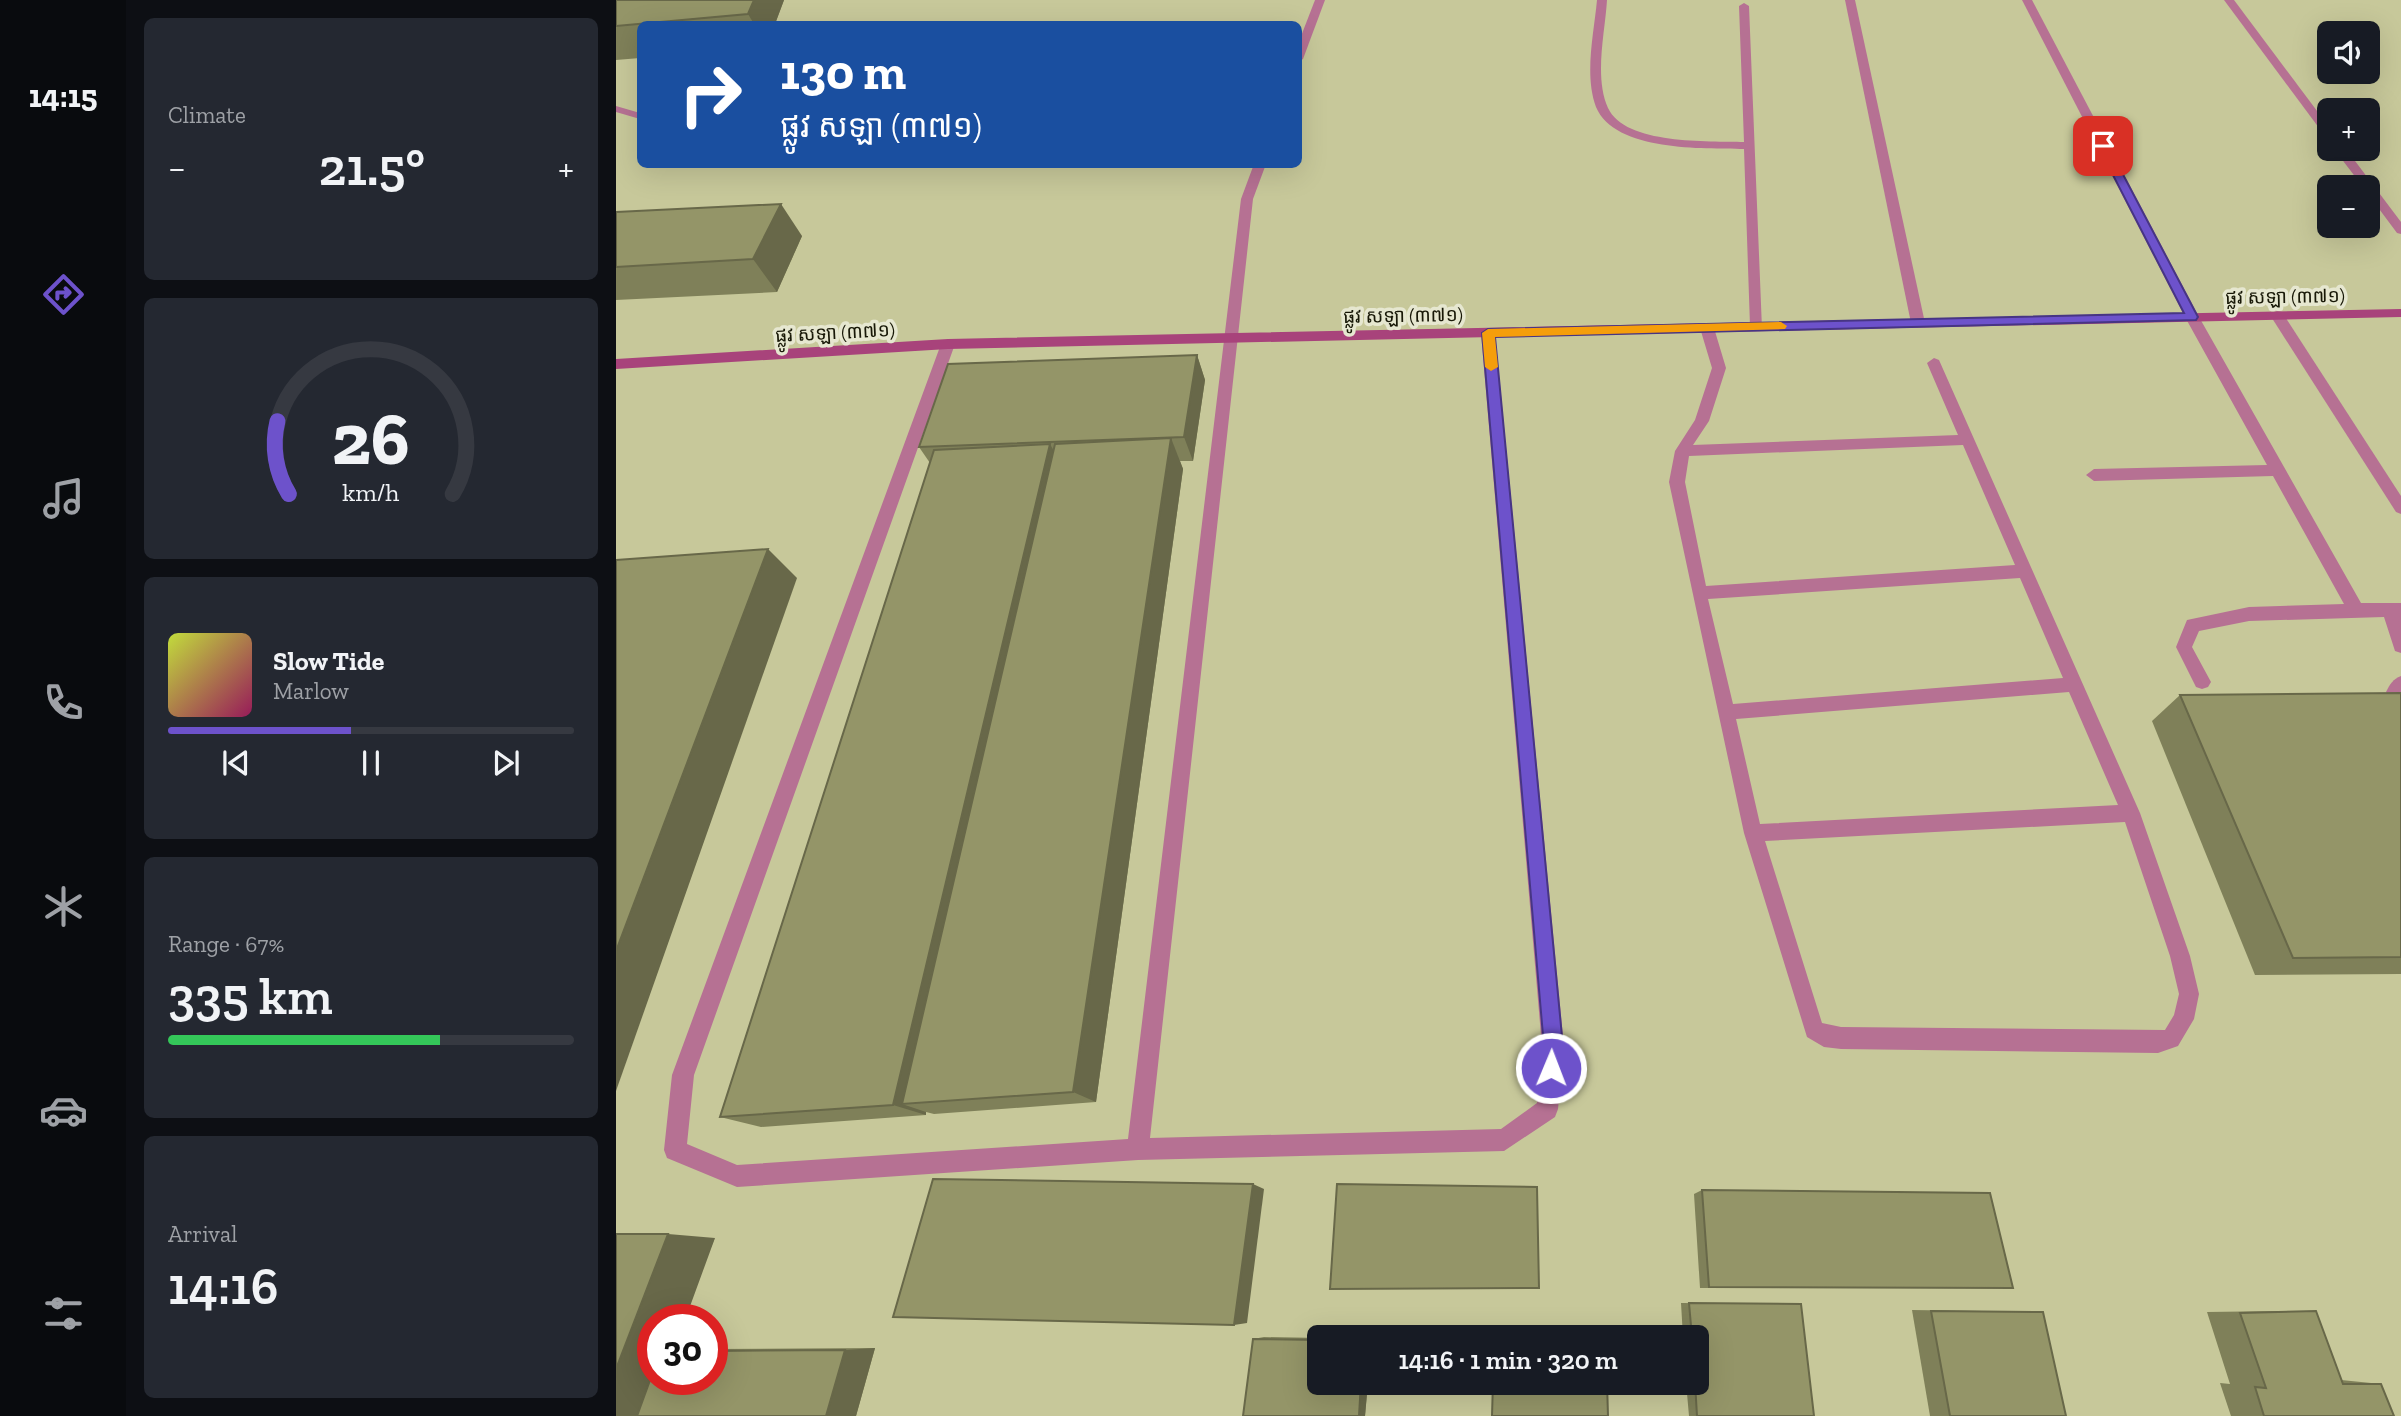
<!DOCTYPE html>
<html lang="en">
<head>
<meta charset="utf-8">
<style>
  :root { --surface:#171b24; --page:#242831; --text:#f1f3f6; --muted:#9ea1a6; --line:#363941; --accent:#6d52cb }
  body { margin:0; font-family:"Zilla Slab","Noto Sans Khmer",serif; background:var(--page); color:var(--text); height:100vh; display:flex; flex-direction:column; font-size:26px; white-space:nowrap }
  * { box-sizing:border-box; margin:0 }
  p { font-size:23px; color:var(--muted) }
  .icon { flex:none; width:38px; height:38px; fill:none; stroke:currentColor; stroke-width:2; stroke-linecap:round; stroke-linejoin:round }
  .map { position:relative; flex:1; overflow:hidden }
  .panel { display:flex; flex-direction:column; gap:18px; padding:18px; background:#0d0f14; width:490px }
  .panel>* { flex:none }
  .hud { position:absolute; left:21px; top:21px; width:665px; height:147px; border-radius:10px; box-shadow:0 7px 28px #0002; background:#1a4fa0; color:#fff; overflow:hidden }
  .fabs { position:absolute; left:1701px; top:21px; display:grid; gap:14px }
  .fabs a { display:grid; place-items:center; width:63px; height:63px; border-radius:10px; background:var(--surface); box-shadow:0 7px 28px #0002; font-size:35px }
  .speed { position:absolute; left:21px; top:1304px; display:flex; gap:14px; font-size:35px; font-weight:700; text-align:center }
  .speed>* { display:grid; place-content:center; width:91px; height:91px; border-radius:50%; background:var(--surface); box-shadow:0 7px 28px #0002; line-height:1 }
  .speed .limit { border:10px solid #d22; background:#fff; color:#111 }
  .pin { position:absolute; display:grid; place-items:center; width:60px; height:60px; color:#fff; margin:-30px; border-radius:14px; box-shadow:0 4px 10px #0006 }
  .me { position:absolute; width:77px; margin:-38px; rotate:1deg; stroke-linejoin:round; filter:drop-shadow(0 0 5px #0008) }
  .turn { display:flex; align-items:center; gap:24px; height:147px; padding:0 28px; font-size:32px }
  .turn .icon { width:91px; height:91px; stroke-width:2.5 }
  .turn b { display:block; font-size:49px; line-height:60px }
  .big { font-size:52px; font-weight:600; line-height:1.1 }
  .panel .card { flex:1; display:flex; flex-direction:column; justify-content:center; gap:10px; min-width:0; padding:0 24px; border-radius:10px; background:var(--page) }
  .panel .dial { align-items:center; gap:0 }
  .dial svg { height:182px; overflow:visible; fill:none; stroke:var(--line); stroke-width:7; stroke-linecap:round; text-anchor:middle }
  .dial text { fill:var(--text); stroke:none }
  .song { display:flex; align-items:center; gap:21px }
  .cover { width:84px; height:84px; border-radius:10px; background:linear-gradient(135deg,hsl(70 70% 55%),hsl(330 70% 35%)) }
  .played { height:7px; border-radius:4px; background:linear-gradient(90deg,var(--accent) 45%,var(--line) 45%) }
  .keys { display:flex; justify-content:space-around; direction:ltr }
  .heat { display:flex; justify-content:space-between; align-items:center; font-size:38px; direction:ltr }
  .charge { height:10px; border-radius:5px; background:linear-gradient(90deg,#34c759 67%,var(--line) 0) }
  .trip { position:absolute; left:691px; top:1325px; width:402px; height:70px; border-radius:10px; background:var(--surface); box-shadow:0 7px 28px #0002; font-weight:600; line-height:70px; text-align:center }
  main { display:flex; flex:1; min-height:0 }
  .tab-bar { display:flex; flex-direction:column; width:126px; justify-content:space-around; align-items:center; background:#090b0e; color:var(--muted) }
  .tab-bar .icon { width:49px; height:49px }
  .tab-bar .current { color:var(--accent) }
  .tab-bar b { font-size:32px; color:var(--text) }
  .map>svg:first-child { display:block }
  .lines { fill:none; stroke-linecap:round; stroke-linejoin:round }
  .lane { fill:#b67193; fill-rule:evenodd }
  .street { fill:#b67193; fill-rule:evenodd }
  .secondary { fill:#a8437b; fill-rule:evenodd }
  .wall { fill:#7f8059 }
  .shaded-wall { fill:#686849 }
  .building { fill:#949568; stroke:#686849; stroke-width:2 }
  .route { fill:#6d52cb; stroke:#473584; stroke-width:2 }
  .slow { fill:#f59e0b }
  .labels { text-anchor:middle; stroke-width:7; stroke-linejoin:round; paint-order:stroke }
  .far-street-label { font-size:19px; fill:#181807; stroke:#e6e7d0 }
</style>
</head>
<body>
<main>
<nav class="tab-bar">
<b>14:15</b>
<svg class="icon current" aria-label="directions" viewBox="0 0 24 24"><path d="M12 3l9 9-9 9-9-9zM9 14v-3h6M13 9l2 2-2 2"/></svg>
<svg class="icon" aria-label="music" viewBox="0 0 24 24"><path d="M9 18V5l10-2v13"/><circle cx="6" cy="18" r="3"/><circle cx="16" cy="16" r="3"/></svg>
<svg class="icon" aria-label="phone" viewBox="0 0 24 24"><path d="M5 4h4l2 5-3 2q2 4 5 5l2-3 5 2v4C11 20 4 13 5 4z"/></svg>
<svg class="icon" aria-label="climate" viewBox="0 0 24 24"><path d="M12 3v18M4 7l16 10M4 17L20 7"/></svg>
<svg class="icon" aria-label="car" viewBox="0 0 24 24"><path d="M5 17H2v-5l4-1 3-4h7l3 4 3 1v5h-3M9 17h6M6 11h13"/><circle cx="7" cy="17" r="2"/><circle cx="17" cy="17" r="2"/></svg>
<svg class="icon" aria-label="filters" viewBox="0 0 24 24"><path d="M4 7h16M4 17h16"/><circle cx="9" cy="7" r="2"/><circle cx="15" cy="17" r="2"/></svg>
</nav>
<section class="panel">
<div class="card"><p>Climate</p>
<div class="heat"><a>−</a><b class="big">21.5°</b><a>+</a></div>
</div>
<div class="card dial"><svg viewBox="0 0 100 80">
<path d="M14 69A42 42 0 1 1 86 69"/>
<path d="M14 69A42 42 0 0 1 9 37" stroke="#6d52cb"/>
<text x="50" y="56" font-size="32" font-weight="700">26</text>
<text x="50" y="72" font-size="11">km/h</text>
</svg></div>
<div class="card">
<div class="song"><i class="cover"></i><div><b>Slow Tide</b><p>Marlow</p></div></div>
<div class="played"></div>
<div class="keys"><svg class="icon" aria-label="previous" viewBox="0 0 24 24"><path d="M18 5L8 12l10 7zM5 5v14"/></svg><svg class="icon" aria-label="pause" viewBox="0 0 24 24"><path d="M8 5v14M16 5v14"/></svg><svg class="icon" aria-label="next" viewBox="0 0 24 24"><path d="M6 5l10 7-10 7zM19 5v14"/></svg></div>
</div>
<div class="card"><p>Range · 67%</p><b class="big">335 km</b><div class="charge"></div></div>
<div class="card"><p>Arrival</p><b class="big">14:16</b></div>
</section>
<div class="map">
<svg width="1785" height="1416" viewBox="0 0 1785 1416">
  <rect width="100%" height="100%" fill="#c7c89a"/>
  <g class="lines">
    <g class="lane">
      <polygon points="0,106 24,113 24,119 0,112"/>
      <polygon points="1576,313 1583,317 1745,603 1785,603 1785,653 1779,651 1768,617 1633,621 1583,631 1576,647 1595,682 1592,687 1586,689 1580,687 1560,647 1571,620 1633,607 1728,604 1657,476 1478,481 1470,475 1478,469 1651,465 1569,317"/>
      <path d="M1091 324 1098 328 1110 368 1093 421 1077 445 1342 435 1311 363 1318 358 1323 360 1524 813 1574 956 1583 994 1578 1019 1562 1046 1542 1053 1225 1049 1208 1047 1191 1037 1128 833 1053 482 1059 451 1079 420 1096 368 1084 328ZM1347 445 1399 565 1090 586 1069 482 1073 456ZM1404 578 1447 678 1117 704 1092 599ZM1453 692 1502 805 1144 824 1120 719ZM1509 822 1554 956 1563 994 1558 1015 1549 1030 1225 1027 1206 1023 1149 841Z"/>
      <path d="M1785 676V697L1779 699 1773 697 1770 692C1774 684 1777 679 1785 676Z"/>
    </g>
    <g class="street">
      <polygon points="699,0 709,0 687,59 682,62 682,44"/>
      <path d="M981 0H991C989 33 978 77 992 108 1009 145 1093 141 1128 142L1123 6 1128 3 1133 6 1146 329H1136L1134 326 1128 149C1088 148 999 152 980 107 968 75 978 33 981 0Z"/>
      <polygon points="1229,0 1239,0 1309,323 1302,327 1295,323"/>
      <polygon points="1406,0 1416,0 1583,317 1581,320 1576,321 1569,317"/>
      <polygon points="1608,0 1618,0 1713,127 1713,137 1709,136"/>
      <polygon points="1718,149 1730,149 1785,222 1785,234 1781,233 1752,194 1752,187 1747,187"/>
      <polygon points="638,164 650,164 637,199 534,1138 885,1129 921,1103 926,1047 865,333 872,329 879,333 948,1047 942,1109 939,1117 888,1151 522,1160 121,1187 51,1158 48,1150 56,1075 325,344 332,339 339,344 78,1075 71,1144 121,1165 512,1139 625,199"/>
      <polygon points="1661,311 1666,312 1785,496 1785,514 1780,512 1654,315"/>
    </g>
    <polygon class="secondary" points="1785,309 1785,317 332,349 0,369 0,359 332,339"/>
  </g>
  <g class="wall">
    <polygon points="0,0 168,0 159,24 24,24 24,58 0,60"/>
    <polygon points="0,212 186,236 161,292 0,300"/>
    <polygon points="581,355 589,380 577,461 564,461 567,469 480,1102 318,1114 310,1112 310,1115 145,1127 104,1117 314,463 303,447"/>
    <polygon points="1785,693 1785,974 1639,975 1536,721 1564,695"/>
    <polygon points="1086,1190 1375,1288 1084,1288 1078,1194"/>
    <polygon points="99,1238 37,1379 96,1379 96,1349 259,1348 240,1416 0,1416"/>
    <polygon points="1065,1303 1185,1304 1198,1416 1073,1416 1070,1382 1082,1382 1082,1337 1067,1337"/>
    <polygon points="1296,1310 1427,1312 1450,1416 1314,1416"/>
    <polygon points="1663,1311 1700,1311 1725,1380 1765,1384 1778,1416 1615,1416 1604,1383 1614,1384 1591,1312"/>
    <polygon points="648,1337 704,1338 704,1382 752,1382 749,1416 627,1416 637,1339"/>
  </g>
  <g class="shaded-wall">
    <polygon points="138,0 168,0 159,24 138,24 132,14"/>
    <polygon points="165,204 186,236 161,292 137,259"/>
    <polygon points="581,355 589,380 577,461 568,437"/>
    <polygon points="555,438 567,469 480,1102 457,1092"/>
    <polygon points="434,444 451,475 286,1104 310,1112 310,1115 277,1105"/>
    <polygon points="152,549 181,578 0,1091 0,951"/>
    <polygon points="637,1184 648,1189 631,1323 618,1325"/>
    <polygon points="52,1234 99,1238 69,1320 37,1320 37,1379 34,1416 0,1416 0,1369"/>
    <polygon points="259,1348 240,1416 210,1416 229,1350"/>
    <polygon points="745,1382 752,1382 749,1416 743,1416"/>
  </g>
  <g class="building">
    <polygon points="0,0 138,0 132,14 0,26"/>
    <polygon points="165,204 137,259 0,267 0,212"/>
    <polygon points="581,355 568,437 303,447 332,364"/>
    <polygon points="555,438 457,1092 286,1104 439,444"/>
    <polygon points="434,444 277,1105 104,1117 318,450"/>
    <polygon points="152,549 0,951 0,560"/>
    <polygon points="1785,693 1785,957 1677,958 1564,695"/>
    <polygon points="317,1179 637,1184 618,1325 277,1317"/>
    <polygon points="721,1184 921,1187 923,1288 714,1289"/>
    <polygon points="1086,1190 1374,1193 1397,1288 1093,1287"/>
    <polygon points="0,1234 52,1234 0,1369"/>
    <polygon points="1073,1303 1185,1304 1198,1416 1081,1416 1079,1382 1082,1382 1082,1337 1076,1337"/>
    <polygon points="1315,1311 1427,1312 1450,1416 1334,1416"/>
    <polygon points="1700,1311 1727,1384 1765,1384 1778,1416 1648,1416 1639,1387 1650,1388 1624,1313"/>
    <polygon points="637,1339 704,1340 704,1382 745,1382 743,1416 627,1416"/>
    <polygon points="229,1350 210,1416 21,1416 37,1372 37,1379 96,1379 96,1351"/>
    <polygon points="877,1382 991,1382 992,1416 876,1416"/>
  </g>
  <polygon class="route" points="1487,143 1492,146 1582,317 1580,320 879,337 947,1047 942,1075 935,1077 928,1075 925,1068 928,1047 866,333 872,329 1568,313 1482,146"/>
  <polygon class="slow" points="1165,322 1171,326 1169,329 879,337 882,367 875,371 869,367 866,333 872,329"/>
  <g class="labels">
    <g class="far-street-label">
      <text transform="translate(1669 296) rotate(-1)" y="7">ផ្លូវ សឡា (៣៧១)</text>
      <text transform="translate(787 315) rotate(-1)" y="7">ផ្លូវ សឡា (៣៧១)</text>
      <text transform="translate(219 332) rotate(-3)" y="7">ផ្លូវ សឡា (៣៧១)</text>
    </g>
  </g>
</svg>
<div class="fabs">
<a><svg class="icon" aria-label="sound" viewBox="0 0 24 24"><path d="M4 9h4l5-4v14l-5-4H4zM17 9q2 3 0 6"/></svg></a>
<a>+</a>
<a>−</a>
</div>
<div class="speed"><div class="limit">30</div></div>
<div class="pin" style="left:1487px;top:146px;background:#d93025"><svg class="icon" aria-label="arrive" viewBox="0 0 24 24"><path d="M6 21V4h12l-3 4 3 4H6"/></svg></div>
<svg class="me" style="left:935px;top:1068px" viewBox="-20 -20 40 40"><circle r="17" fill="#6d52cb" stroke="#fff" stroke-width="3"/><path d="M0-11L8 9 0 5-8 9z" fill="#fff"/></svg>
<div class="trip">14:16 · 1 min · 320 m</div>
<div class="hud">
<div class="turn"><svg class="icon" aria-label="right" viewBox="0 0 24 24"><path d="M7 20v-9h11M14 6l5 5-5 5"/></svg><div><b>130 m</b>ផ្លូវ សឡា (៣៧១)</div></div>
</div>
</div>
</main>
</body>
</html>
